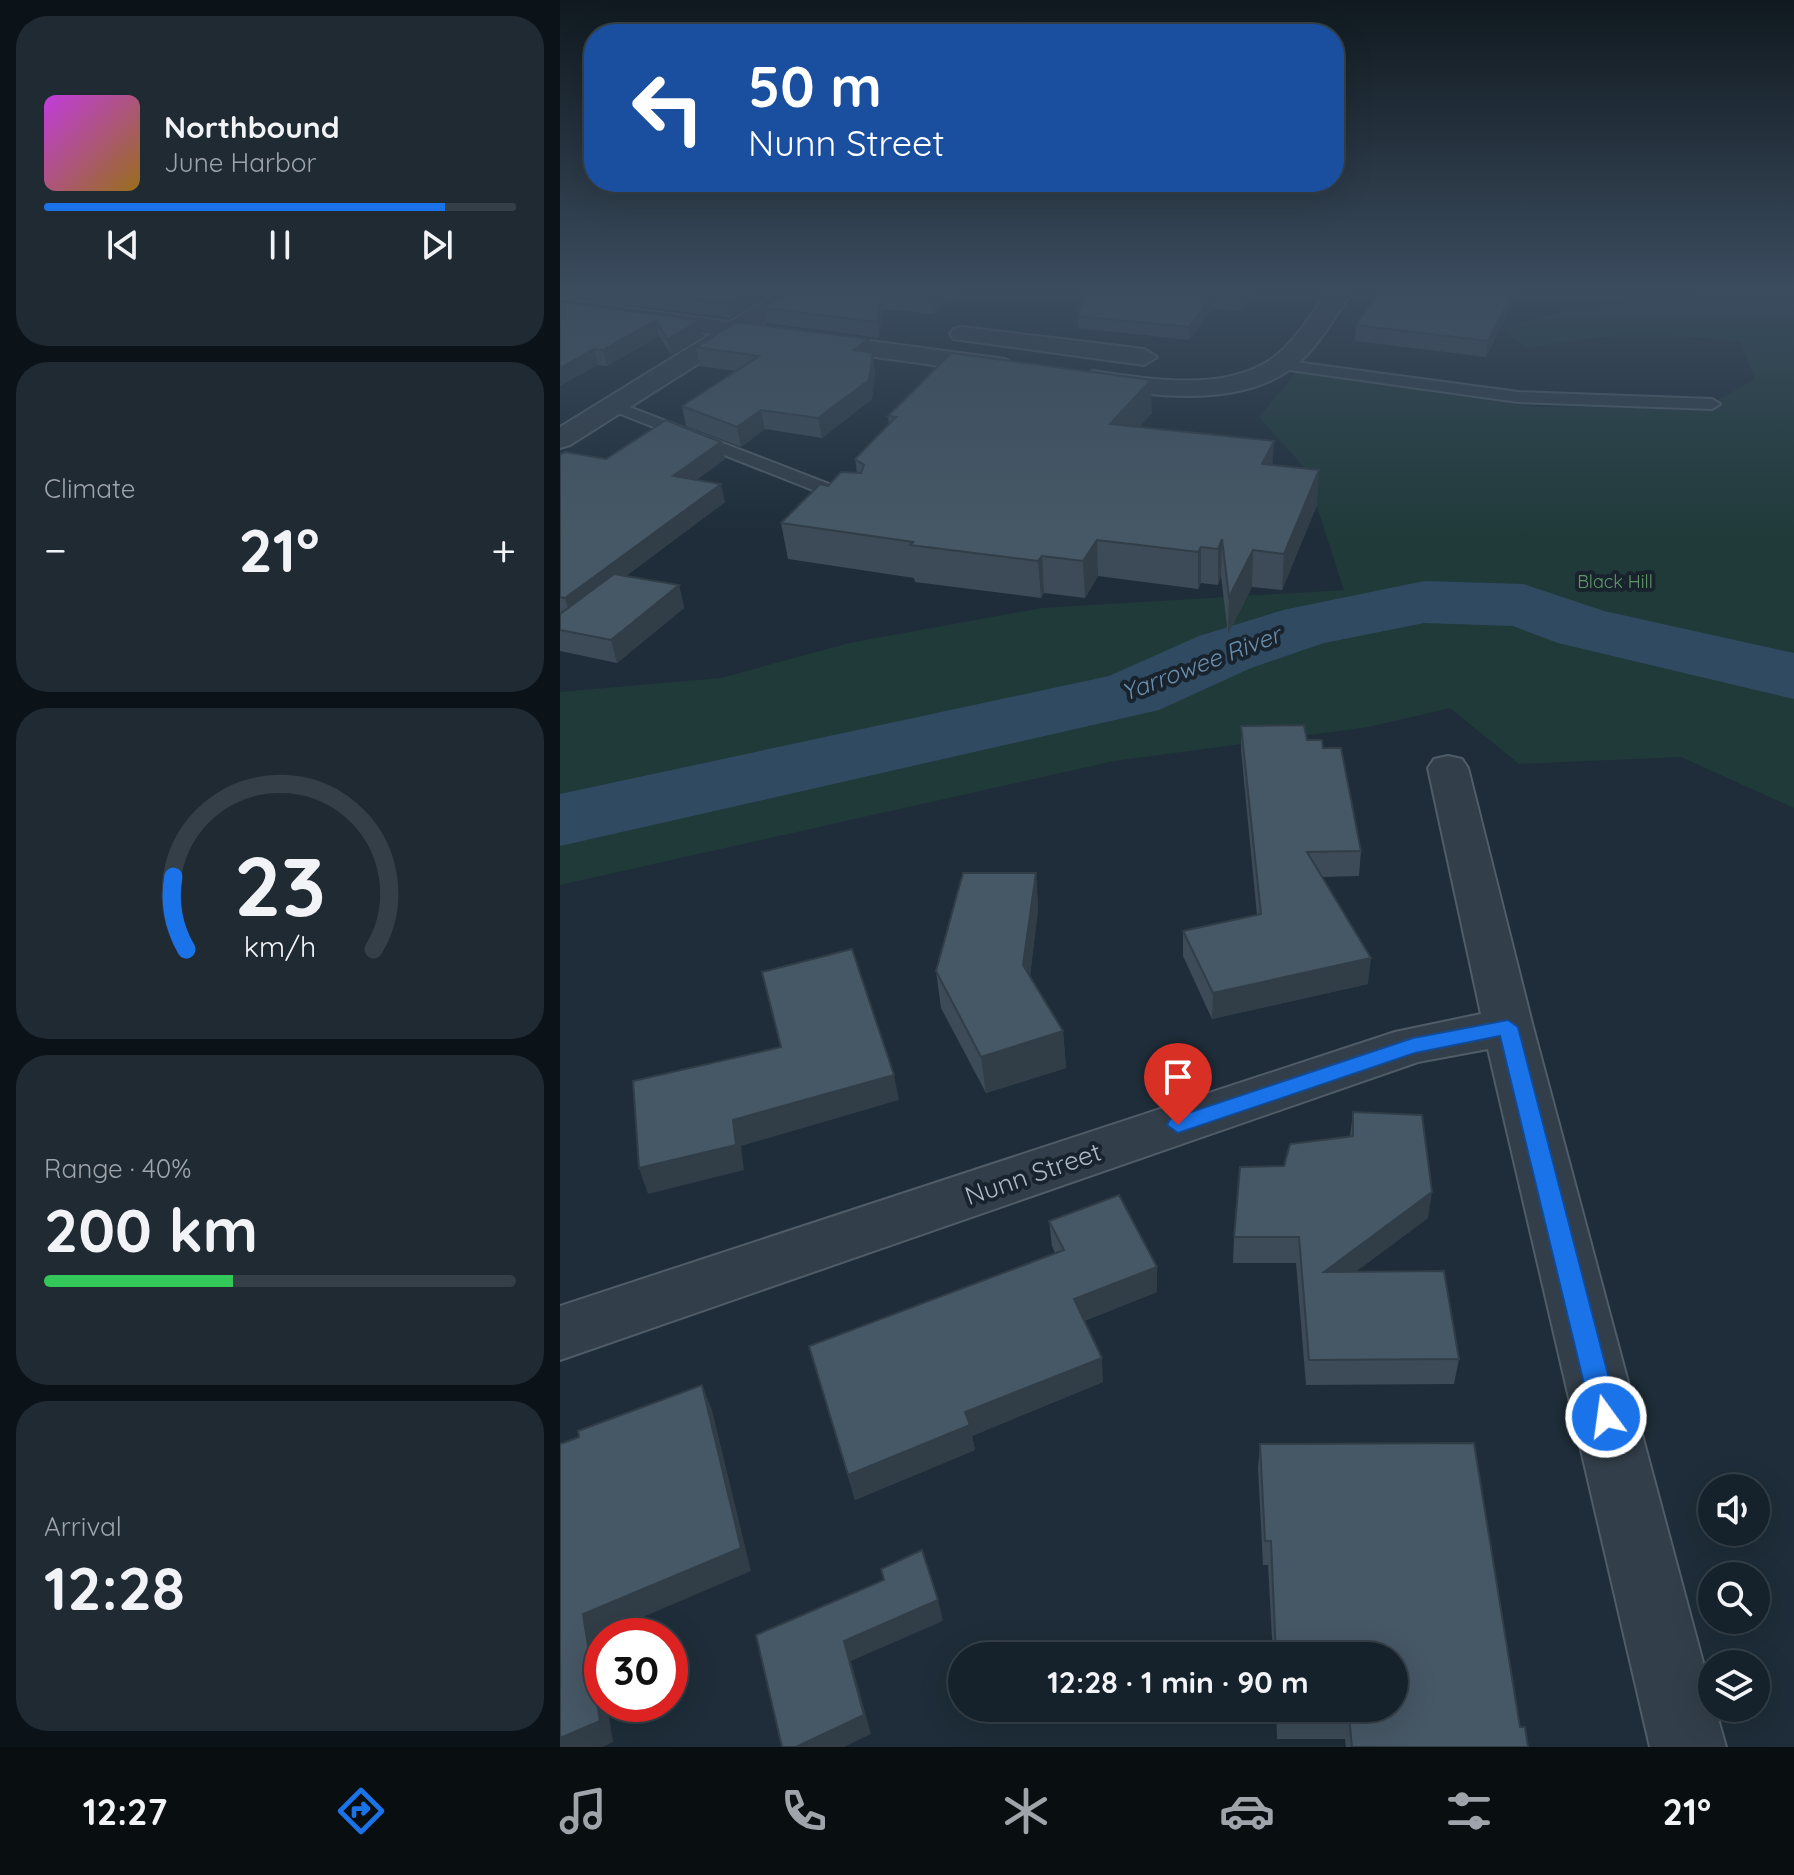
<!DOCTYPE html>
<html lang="en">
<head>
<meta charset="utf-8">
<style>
  :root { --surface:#16222b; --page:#1f2a33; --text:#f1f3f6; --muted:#9ea4a9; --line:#353f47; --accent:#1a73e8 }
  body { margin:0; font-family:Quicksand,sans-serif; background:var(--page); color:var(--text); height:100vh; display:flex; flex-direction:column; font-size:30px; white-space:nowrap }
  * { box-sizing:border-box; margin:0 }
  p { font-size:26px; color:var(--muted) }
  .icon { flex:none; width:44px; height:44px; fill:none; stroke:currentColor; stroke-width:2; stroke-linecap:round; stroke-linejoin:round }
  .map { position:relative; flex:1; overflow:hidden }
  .drawer { display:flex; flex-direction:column; gap:16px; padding:16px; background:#0c1318; width:560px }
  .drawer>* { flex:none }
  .guide { position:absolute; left:24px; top:24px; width:760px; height:168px; border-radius:32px; box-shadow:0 8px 32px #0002,0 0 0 2px var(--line); background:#1a4fa0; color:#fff; overflow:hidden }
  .buttons { position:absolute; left:1138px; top:1474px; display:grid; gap:16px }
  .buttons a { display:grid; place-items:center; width:72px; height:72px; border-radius:50%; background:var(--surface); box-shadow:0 8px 32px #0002,0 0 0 2px var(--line); font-size:40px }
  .speed { position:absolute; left:24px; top:1618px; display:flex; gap:16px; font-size:40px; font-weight:700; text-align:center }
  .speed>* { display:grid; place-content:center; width:104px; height:104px; border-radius:50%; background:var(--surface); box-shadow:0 8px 32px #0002,0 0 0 2px var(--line); line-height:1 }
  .speed .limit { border:12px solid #d22; background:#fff; color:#111 }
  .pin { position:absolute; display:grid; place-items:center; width:68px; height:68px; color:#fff; margin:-82px -34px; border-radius:50% 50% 50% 0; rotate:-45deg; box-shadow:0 0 8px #0007 }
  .pin .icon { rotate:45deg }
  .me { position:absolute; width:88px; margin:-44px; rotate:346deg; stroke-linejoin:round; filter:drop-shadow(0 0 6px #0008) }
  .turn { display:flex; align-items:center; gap:28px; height:168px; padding:0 32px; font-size:36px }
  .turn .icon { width:104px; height:104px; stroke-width:2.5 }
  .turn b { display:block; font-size:56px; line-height:68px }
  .big { font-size:60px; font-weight:700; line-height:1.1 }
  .drawer .tile { flex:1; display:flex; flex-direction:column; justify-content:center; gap:12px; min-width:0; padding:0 28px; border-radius:32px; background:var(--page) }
  .drawer .dial { align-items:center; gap:0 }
  .dial svg { height:208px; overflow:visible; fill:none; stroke:var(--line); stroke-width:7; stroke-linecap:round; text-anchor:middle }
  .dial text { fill:var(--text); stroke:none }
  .song { display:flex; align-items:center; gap:24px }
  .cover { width:96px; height:96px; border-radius:12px; background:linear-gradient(135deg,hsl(290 70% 55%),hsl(40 70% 35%)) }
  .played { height:8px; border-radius:4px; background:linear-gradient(90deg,var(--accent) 85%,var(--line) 85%) }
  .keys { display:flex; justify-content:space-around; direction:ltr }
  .heat { display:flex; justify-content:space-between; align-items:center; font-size:44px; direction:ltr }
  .charge { height:12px; border-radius:6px; background:linear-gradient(90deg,#34c759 40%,var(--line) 0) }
  .trip { position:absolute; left:388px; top:1642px; width:460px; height:80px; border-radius:40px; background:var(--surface); box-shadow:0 8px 32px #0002,0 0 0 2px var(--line); font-weight:700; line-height:80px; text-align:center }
  .dock { display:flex; height:128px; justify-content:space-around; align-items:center; background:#090e11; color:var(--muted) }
  .dock .icon { width:56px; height:56px }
  .dock .selected { color:var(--accent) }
  .dock b { font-size:36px; color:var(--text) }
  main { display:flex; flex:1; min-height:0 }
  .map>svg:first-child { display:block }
  .green { fill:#203a3a }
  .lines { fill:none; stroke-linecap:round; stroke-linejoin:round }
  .river { fill:#304b61; fill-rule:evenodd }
  .lane-casing { stroke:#505c67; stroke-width:4 }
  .street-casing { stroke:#505c67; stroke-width:4 }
  .lane { fill:#323e49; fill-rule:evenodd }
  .street { fill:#323e49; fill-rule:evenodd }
  .wall { fill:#3c4b57 }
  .shaded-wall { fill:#313d47 }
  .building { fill:#465765; stroke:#313d47; stroke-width:2 }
  .route { fill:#1a73e8; stroke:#114b97; stroke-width:2 }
  .labels { text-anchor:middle; stroke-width:8; stroke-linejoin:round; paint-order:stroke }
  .far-park-label { font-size:18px; fill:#629869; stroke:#18232d }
  .water-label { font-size:24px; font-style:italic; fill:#6a8eac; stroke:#18232d }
  .near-street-label { font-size:26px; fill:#acb9c6; stroke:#18232d }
</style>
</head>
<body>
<main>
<section class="drawer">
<div class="tile">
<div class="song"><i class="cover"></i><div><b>Northbound</b><p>June Harbor</p></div></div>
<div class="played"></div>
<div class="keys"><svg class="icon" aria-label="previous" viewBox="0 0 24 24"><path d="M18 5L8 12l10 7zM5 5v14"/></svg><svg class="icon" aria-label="pause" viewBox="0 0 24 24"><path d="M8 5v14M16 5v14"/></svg><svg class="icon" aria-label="next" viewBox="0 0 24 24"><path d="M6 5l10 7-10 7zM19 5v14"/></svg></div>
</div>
<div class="tile"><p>Climate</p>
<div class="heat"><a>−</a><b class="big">21°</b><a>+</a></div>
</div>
<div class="tile dial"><svg viewBox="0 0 100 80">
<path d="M14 69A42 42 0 1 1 86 69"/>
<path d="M14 69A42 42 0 0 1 9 41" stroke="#1a73e8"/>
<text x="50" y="56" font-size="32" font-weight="700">23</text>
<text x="50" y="72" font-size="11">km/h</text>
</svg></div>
<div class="tile"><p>Range · 40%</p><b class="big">200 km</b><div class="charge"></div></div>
<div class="tile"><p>Arrival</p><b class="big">12:28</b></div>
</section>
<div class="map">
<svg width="1234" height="1747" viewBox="0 0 1234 1747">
  <rect width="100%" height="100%" fill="#1e2d39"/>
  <path class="green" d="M1138 292H1234V808L1121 757 959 764 890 708 809 727 554 761 0 885V692L161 678 289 643 482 608 784 590 744 467 699 417 738 370 974 407 1151 404 1195 379 1180 342C1104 332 1044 332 968 349L939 329 1020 307 1128 298Z"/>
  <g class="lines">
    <polygon class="river" points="864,581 963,584 1044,611 1234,653 1234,699 998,643 953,626 864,623 764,643 691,668 599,710 0,846 0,794 549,676 639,636 723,610"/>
    <defs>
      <g id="lane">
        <polygon points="720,360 958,392 1152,399 1160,404 1152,409 958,402 715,368 715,362"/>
        <polygon points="54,401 295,494 298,498 295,502 283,502 48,409 48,403"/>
      </g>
      <g id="street">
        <polygon points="219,292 247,292 198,326 445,359 458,367 445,375 179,338 10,445 0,448 0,427 151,334 0,313 0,299 170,322"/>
        <path d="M768 292H792C774 318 756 351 731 369 676 408 595 396 533 387L520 379 533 371C590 379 670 394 718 354 738 337 752 313 768 292Z"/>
        <polygon points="402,327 584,349 597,357 584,365 393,339 390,334 393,329"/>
        <polygon points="888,756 902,759 908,768 973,1027 1152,1696 1152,1708 1155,1708 1166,1747 1090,1747 928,1049 858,1062 0,1360 0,1306 835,1032 921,1014 868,768 874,759"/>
      </g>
    </defs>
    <use href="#lane" class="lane-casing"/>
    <use href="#street" class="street-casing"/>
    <use href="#lane" class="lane"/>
    <use href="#street" class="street"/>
  </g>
  <g class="wall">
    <polygon points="0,292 214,292 170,318 0,297"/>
    <polygon points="228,292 403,292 373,314 323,309 319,338 207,323 204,308"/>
    <polygon points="526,292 698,292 680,311 653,308 629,340 518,328 517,316"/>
    <polygon points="819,292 958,292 926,357 795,341 796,325"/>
    <polygon points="0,301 140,320 143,335 111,355 99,336 47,366 38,365"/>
    <polygon points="136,347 311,353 315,372 312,399 262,438 205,429 181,447 126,426 122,406 176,371 140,366"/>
    <polygon points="592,413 579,427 713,465 757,505 722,590 692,587 668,634 661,576 658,585 641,583 638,589 538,576 525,598 484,593 481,598 355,582 354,578 228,559 221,523 268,486 297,473 295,459 329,424 328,416"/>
    <polygon points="161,442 165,459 136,480 165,502 66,576 119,585 124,608 57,663 0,651 0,455 46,459"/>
    <polygon points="681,726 747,740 763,748 801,851 799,876 762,877 808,984 652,1019 623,956 623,931 697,915 681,750"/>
    <polygon points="476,873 478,909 470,976 503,1031 506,1068 426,1093 381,1008 376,971"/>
    <polygon points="793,1112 868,1218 795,1272 899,1359 894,1384 746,1385 736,1263 673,1263 674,1237 724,1166 790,1136"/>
    <polygon points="489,1221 597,1267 597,1292 524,1321 543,1382 412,1436 415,1450 295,1500 249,1346 495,1253 492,1246"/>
    <polygon points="700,1444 960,1727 968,1747 786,1747 785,1739 717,1739 716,1708 834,1708 834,1656 713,1656 708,1565 703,1565 698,1468"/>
  </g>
  <g class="shaded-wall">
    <polygon points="186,292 214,292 170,318 167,303"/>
    <polygon points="381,292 403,292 373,314 371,299"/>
    <polygon points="686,292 698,292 680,311 680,299"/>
    <polygon points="953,292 958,292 926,357 928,341"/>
    <polygon points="321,294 323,309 319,338 317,322"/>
    <polygon points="653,295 653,308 629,340 629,327"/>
    <polygon points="96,320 99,336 47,366 43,350"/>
    <polygon points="140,320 143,335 111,355 107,339"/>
    <polygon points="309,339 312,358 294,350"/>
    <polygon points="34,349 38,365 0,386 0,368"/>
    <polygon points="313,353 315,372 312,399 262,438 258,418"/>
    <polygon points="591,380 592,413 551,457 550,424"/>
    <polygon points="201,410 205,429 181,447 177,427"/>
    <polygon points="714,441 712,475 702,464"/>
    <polygon points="161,442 165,459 117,493 113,476"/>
    <polygon points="759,470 757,505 722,590 724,554"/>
    <polygon points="161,484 165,502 11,617 5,598"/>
    <polygon points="662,539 661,576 658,585 658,549"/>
    <polygon points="537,540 538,576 525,598 523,561"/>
    <polygon points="641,547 641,583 638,589 638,552"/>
    <polygon points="693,550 692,587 668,634 669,597"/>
    <polygon points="482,556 484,593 481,598 478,561"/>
    <polygon points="119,585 124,608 57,663 51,640"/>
    <polygon points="476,873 478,909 467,1001 463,965"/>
    <polygon points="811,958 808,984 652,1019 653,993"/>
    <polygon points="503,1031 506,1068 426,1093 421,1057"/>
    <polygon points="334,1075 339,1100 181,1146 184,1170 88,1194 79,1168 173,1120"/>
    <polygon points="872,1192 868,1218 761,1298 764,1272"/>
    <polygon points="597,1267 597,1292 516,1324 514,1299"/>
    <polygon points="542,1358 543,1382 412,1436 415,1450 295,1500 288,1475 405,1412"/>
    <polygon points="142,1385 152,1410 191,1571 36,1637 42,1671 42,1704 47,1704 53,1742 43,1747 0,1747 0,1738 23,1614"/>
    <polygon points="378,1600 383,1621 291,1661 311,1734 284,1747 236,1747 284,1641"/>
  </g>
  <g class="building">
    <polygon points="75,292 186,292 167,303"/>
    <polygon points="228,292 381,292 371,299 321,294 317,322 204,308"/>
    <polygon points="526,292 686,292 680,299 653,295 629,327 517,316"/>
    <polygon points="819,292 953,292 928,341 796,325"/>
    <polygon points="0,302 140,320 107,339 96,320 43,350 34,349 0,368"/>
    <polygon points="177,322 309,339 294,350 313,353 309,380 258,418 201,410 177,427 122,406 199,356 136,347"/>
    <polygon points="391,353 591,380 550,424 714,441 702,464 759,470 724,554 693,550 669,597 662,539 658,549 641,547 638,552 537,540 523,561 482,556 478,561 350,545 353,542 221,523 260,484 268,486 281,472 301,473 304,465 295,459 336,417 328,416"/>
    <polygon points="106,420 161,442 113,476 161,484 5,598 0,597 0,455 5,452 46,459"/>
    <polygon points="54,574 119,585 51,640 0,630 0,614"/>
    <polygon points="744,725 747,740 762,740 763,748 781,748 801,851 747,852 811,958 653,993 623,931 701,914 681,726"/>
    <polygon points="403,873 476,873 463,965 503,1031 421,1057 376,971"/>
    <polygon points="292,949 334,1075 173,1120 176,1145 79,1168 73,1081 221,1047 202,972"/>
    <polygon points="793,1112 862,1115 872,1192 764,1272 884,1271 899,1359 749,1360 739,1237 674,1237 680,1167 724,1166 730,1144 793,1136"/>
    <polygon points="559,1195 597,1267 514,1299 542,1358 405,1412 410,1425 288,1475 249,1346 504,1250 489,1221"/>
    <polygon points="142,1385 181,1548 23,1614 40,1721 0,1738 0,1444 19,1437 18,1431"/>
    <polygon points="914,1443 960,1727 965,1727 968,1747 792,1747 789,1717 720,1718 719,1708 834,1708 834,1656 716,1656 711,1541 705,1541 700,1444"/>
    <polygon points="362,1550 378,1600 284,1641 304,1715 236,1747 222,1747 196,1635 324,1580 321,1569"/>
  </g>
  <linearGradient id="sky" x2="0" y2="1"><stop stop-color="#10191f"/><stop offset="0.54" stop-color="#3b4c5f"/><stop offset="1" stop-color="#3b4c5f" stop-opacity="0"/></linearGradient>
  <rect width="1234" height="536" fill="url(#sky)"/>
  <polygon class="route" points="948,1020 958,1027 1059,1417 1055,1426 1046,1429 1036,1426 1032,1417 940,1036 855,1053 618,1133 607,1125 610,1119 853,1038"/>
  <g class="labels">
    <g class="far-park-label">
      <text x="1055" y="588">Black Hill</text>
    </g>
    <g class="water-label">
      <text transform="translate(641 664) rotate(-21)" y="8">Yarrowee River</text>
    </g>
    <g class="near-street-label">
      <text transform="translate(473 1174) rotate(-19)" y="9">Nunn Street</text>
    </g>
  </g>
</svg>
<div class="buttons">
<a><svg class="icon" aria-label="sound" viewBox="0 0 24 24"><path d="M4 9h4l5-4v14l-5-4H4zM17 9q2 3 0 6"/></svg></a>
<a><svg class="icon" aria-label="search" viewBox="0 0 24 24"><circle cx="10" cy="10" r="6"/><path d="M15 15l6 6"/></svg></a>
<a><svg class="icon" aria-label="layers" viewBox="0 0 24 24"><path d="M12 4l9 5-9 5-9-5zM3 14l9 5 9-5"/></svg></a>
</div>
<div class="speed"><div class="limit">30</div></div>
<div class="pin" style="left:618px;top:1125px;background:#d93025"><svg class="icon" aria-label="arrive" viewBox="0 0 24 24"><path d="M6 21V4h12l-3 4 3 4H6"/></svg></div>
<svg class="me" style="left:1046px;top:1417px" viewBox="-20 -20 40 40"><circle r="17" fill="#1a73e8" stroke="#fff" stroke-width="3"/><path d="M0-11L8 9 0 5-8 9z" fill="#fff"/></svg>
<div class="trip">12:28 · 1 min · 90 m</div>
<div class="guide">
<div class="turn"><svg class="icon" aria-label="left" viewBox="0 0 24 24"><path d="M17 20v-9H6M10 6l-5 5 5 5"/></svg><div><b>50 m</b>Nunn Street</div></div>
</div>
</div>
</main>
<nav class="dock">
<b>12:27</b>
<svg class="icon selected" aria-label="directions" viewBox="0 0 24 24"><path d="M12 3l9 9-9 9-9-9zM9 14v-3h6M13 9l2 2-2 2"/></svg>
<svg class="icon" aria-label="music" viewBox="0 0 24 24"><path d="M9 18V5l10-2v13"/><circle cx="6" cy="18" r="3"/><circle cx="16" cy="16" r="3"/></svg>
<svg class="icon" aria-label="phone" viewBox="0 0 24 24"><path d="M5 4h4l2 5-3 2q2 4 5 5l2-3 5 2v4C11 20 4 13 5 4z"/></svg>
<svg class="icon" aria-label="climate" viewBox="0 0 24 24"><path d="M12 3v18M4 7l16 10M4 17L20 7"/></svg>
<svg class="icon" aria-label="car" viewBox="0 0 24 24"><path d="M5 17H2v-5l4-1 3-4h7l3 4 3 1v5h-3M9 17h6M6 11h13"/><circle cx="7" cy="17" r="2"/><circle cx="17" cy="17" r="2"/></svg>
<svg class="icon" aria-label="filters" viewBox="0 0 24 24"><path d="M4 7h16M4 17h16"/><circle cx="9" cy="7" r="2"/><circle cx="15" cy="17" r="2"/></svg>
<b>21°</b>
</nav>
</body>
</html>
